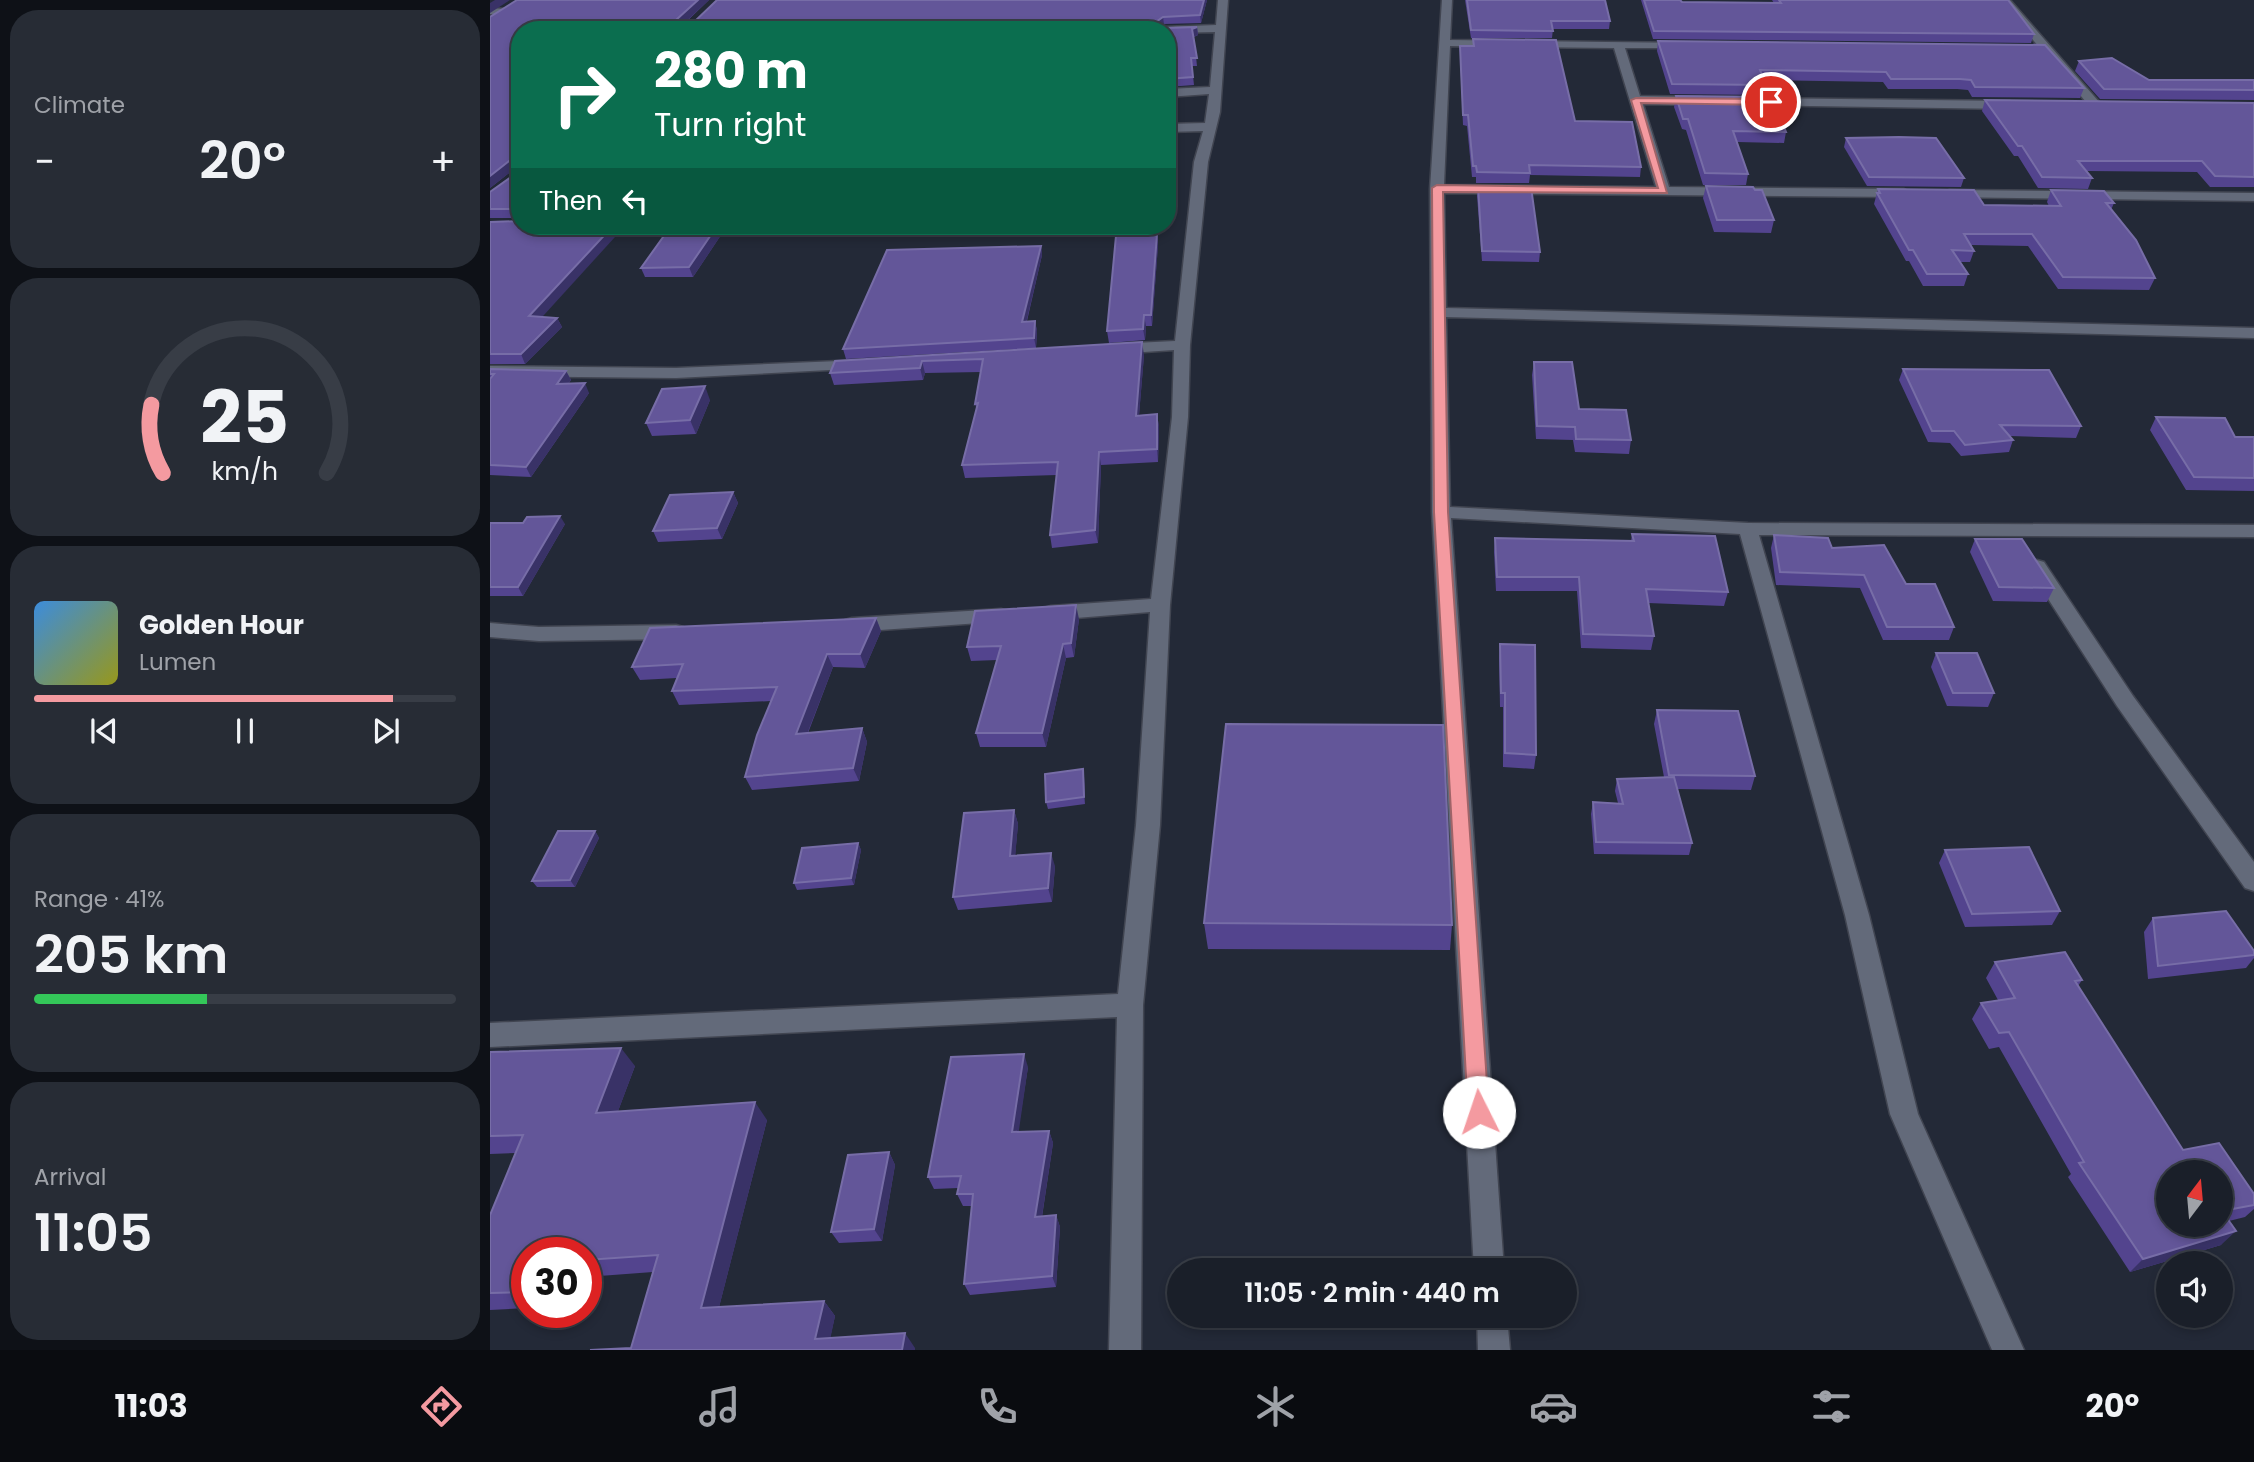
<!DOCTYPE html>
<html lang="en">
<head>
<meta charset="utf-8">
<style>
  :root { --surface:#1a1f29; --page:#272c35; --text:#f1f3f6; --muted:#9fa2a8; --line:#383d46; --accent:#f49aa0 }
  body { margin:0; font-family:Poppins,sans-serif; background:var(--page); color:var(--text); height:100vh; display:flex; flex-direction:column; font-size:26px; white-space:nowrap }
  * { box-sizing:border-box; margin:0 }
  p { font-size:23px; color:var(--muted) }
  .icon { flex:none; width:38px; height:38px; fill:none; stroke:currentColor; stroke-width:2; stroke-linecap:round; stroke-linejoin:round }
  .map { position:relative; flex:1; overflow:hidden }
  .side { display:flex; flex-direction:column; gap:10px; padding:10px; background:#0e1117; width:490px }
  .side>* { flex:none }
  .guide { position:absolute; left:21px; top:21px; width:665px; height:214px; border-radius:28px; box-shadow:0 4px 10px #0003,0 0 0 2px var(--line); background:#0b6e4f; color:#fff; overflow:hidden }
  .needle { width:46px; rotate:16deg }
  .buttons { position:absolute; left:1666px; top:1160px; display:grid; gap:14px }
  .buttons a { display:grid; place-items:center; width:77px; height:77px; border-radius:50%; background:var(--surface); box-shadow:0 4px 10px #0003,0 0 0 2px var(--line); font-size:35px }
  .speed { position:absolute; left:21px; top:1237px; display:flex; gap:14px; font-size:35px; font-weight:700; text-align:center }
  .speed>* { display:grid; place-content:center; width:91px; height:91px; border-radius:50%; background:var(--surface); box-shadow:0 4px 10px #0003,0 0 0 2px var(--line); line-height:1 }
  .speed .limit { border:10px solid #d22; background:#fff; color:#111 }
  .pin { position:absolute; display:grid; place-items:center; width:60px; height:60px; color:#fff; margin:-30px; border:4px solid #fff; border-radius:50%; box-shadow:0 2px 7px #0007 }
  .me { position:absolute; width:77px; margin:-38px; rotate:356deg; stroke-linejoin:round; filter:drop-shadow(0 0 5px #0008) }
  .turn { display:flex; align-items:center; gap:24px; height:147px; padding:0 28px; font-size:32px }
  .turn .icon { width:91px; height:91px; stroke-width:2.5 }
  .turn b { display:block; font-size:49px; line-height:60px }
  .then { display:flex; align-items:center; height:66px; padding:0 28px; background:#0003; gap:14px; font-size:26px }
  .big { font-size:52px; font-weight:600; line-height:1.1 }
  .side .card { flex:1; display:flex; flex-direction:column; justify-content:center; gap:10px; min-width:0; padding:0 24px; border-radius:28px; background:var(--page) }
  .side .dial { align-items:center; gap:0 }
  .dial svg { height:182px; overflow:visible; fill:none; stroke:var(--line); stroke-width:7; stroke-linecap:round; text-anchor:middle }
  .dial text { fill:var(--text); stroke:none }
  .song { display:flex; align-items:center; gap:21px }
  .cover { width:84px; height:84px; border-radius:10px; background:linear-gradient(135deg,hsl(210 70% 55%),hsl(60 70% 35%)) }
  .played { height:7px; border-radius:4px; background:linear-gradient(90deg,var(--accent) 85%,var(--line) 85%) }
  .keys { display:flex; justify-content:space-around; direction:ltr }
  .heat { display:flex; justify-content:space-between; align-items:center; font-size:38px; direction:ltr }
  .charge { height:10px; border-radius:5px; background:linear-gradient(90deg,#34c759 41%,var(--line) 0) }
  .trip { position:absolute; left:677px; top:1258px; width:410px; height:70px; border-radius:35px; background:var(--surface); box-shadow:0 4px 10px #0003,0 0 0 2px var(--line); font-weight:600; line-height:70px; text-align:center }
  .menu { display:flex; height:112px; justify-content:space-around; align-items:center; background:#0a0c10; color:var(--muted) }
  .menu .icon { width:49px; height:49px }
  .menu .active { color:var(--accent) }
  .menu b { font-size:32px; color:var(--text) }
  main { display:flex; flex:1; min-height:0 }
  .map>svg:first-child { display:block }
  .lines { fill:none; stroke-linecap:round; stroke-linejoin:round }
  .street-casing { stroke:#414551; stroke-width:3 }
  .street { fill:#636a7a; fill-rule:evenodd }
  .wall { fill:#53448e }
  .shaded-wall { fill:#393267 }
  .building { fill:#635699; stroke:#776da7; stroke-width:2; fill-rule:evenodd }
  .route { fill:#f49aa0; stroke:#9f6468; stroke-width:2 }
</style>
</head>
<body>
<main>
<section class="side">
<div class="card"><p>Climate</p>
<div class="heat"><a>−</a><b class="big">20°</b><a>+</a></div>
</div>
<div class="card dial"><svg viewBox="0 0 100 80">
<path d="M14 69A42 42 0 1 1 86 69"/>
<path d="M14 69A42 42 0 0 1 9 39" stroke="#f49aa0"/>
<text x="50" y="56" font-size="32" font-weight="700">25</text>
<text x="50" y="72" font-size="11">km/h</text>
</svg></div>
<div class="card">
<div class="song"><i class="cover"></i><div><b>Golden Hour</b><p>Lumen</p></div></div>
<div class="played"></div>
<div class="keys"><svg class="icon" aria-label="previous" viewBox="0 0 24 24"><path d="M18 5L8 12l10 7zM5 5v14"/></svg><svg class="icon" aria-label="pause" viewBox="0 0 24 24"><path d="M8 5v14M16 5v14"/></svg><svg class="icon" aria-label="next" viewBox="0 0 24 24"><path d="M6 5l10 7-10 7zM19 5v14"/></svg></div>
</div>
<div class="card"><p>Range · 41%</p><b class="big">205 km</b><div class="charge"></div></div>
<div class="card"><p>Arrival</p><b class="big">11:05</b></div>
</section>
<div class="map">
<svg width="1764" height="1350" viewBox="0 0 1764 1350">
  <rect width="100%" height="100%" fill="#232937"/>
  <g class="lines">
    <defs>
      <g id="street">
        <polygon points="728,0 738,0 730,112 718,162 700,345 698,417 680,605 670,825 653,1005 651,1350 619,1350 627,1017 0,1047 0,1023 628,994 646,825 660,612 561,620 554,618 551,613 554,608 561,606 661,599 682,417 684,350 624,354 616,349 624,344 685,341 704,162 713,131 677,132 677,124 715,123 719,94 677,97 677,89 720,87 725,32 677,33 677,30 669,30 674,27 726,25"/>
        <path d="M952 0H962L960 40 1200 43 1202 45 1196 48H1135L1150 96 1212 97 1218 101 1212 105 1153 104 1179 187 1414 189 1421 193 1414 197 954 193 956 308 1764 328V338L956 317 960 507 1258 523 1764 525V537L1269 535 1379 915 1428 1114 1534 1350H1502L1400 1114 1355 915 1250 534 961 518 1014 1270H984L942 512 940 189ZM960 46 1124 48 1166 187 954 185Z"/>
        <polygon points="1509,0 1520,0 1610,103 1610,109 1602,109"/>
        <polygon points="0,8 16,9 21,12 16,15 0,14"/>
        <polygon points="1255,98 1520,101 1526,105 1520,109 1251,105 1249,102"/>
        <polygon points="1460,190 1764,193 1764,201 1455,197 1455,191"/>
        <polygon points="372,360 380,365 378,368 186,378 0,376 0,366 186,368"/>
        <polygon points="1547,560 1554,562 1643,696 1764,862 1764,891 1755,888 1627,706 1537,566 1540,562"/>
        <polygon points="511,609 518,611 521,616 518,621 362,632 355,630 352,625 355,620 362,618"/>
        <polygon points="0,623 49,627 186,625 193,627 196,632 193,637 186,639 49,641 0,637"/>
        <polygon points="987,1316 1017,1316 1020,1350 988,1350"/>
      </g>
    </defs>
    <use href="#street" class="street-casing"/>
    <use href="#street" class="street"/>
  </g>
  <g class="wall">
    <polygon points="27,0 219,0 194,24 717,0 711,23 674,24 672,25 676,28 707,27 708,35 704,37 707,66 702,66 704,85 677,87 677,30 520,28 30,30 30,218 0,218 0,192 28,172 28,166 0,188"/>
    <polygon points="975,0 1115,0 1120,21 1119,29 1063,29 1062,38 981,38"/>
    <polygon points="1151,0 1190,0 1192,2 1284,3 1282,0 1518,0 1544,34 1541,43 1163,39"/>
    <polygon points="983,39 1085,121 1151,167 1150,177 1040,175 1039,183 986,183 986,177 982,177 977,126 973,125 970,56 970,46 983,46"/>
    <polygon points="1168,41 1594,88 1590,98 1482,97 1478,90 1467,89 1398,89 1393,82 1274,80 1276,85 1274,95 1180,94 1167,51"/>
    <polygon points="1589,61 1659,80 1764,80 1764,100 1610,99 1585,71"/>
    <polygon points="1186,96 1296,132 1294,143 1247,142 1258,174 1256,185 1213,185 1196,130 1192,129 1184,107"/>
    <polygon points="1495,100 1764,103 1764,187 1720,187 1707,172 1597,171 1602,178 1598,189 1548,188 1528,156 1524,156 1492,111"/>
    <polygon points="1356,138 1474,178 1471,187 1377,186 1354,147"/>
    <polygon points="988,186 1050,252 1049,262 992,261 987,196"/>
    <polygon points="1216,186 1265,190 1284,220 1281,233 1224,232 1213,198"/>
    <polygon points="1388,189 1494,205 1559,206 1557,202 1561,190 1624,203 1621,210 1665,278 1659,290 1568,289 1538,246 1481,245 1484,251 1480,262 1470,262 1478,274 1474,286 1433,286 1419,261 1416,261 1384,204"/>
    <polygon points="0,222 52,317 67,318 72,327 35,364 0,364"/>
    <polygon points="181,226 237,226 203,277 155,277 151,268"/>
    <polygon points="667,234 668,245 662,326 656,326 655,340 619,343 617,331"/>
    <polygon points="551,246 552,255 537,321 545,321 547,331 546,348 356,359 353,349"/>
    <polygon points="654,355 649,415 667,414 669,427 668,462 611,465 608,543 562,548 560,535 567,475 475,478 472,465 487,410 485,404 491,372 435,373 433,380 344,385 340,373 345,361"/>
    <polygon points="1044,362 1089,409 1141,440 1139,454 1085,452 1083,440 1046,439 1042,375"/>
    <polygon points="0,369 76,371 81,380 79,383 99,393 41,477 0,475"/>
    <polygon points="1413,369 1591,426 1586,438 1520,436 1523,440 1519,452 1471,456 1460,443 1438,442 1409,380"/>
    <polygon points="220,400 206,434 162,436 156,423"/>
    <polygon points="1666,417 1745,437 1764,437 1764,491 1696,490 1660,430"/>
    <polygon points="243,492 248,503 232,539 168,542 163,531"/>
    <polygon points="0,523 75,524 33,596 0,596"/>
    <polygon points="1142,534 1238,592 1234,606 1158,603 1164,636 1161,650 1091,648 1087,591 1006,591 1004,552 1005,538 1141,541"/>
    <polygon points="1284,535 1342,548 1416,584 1464,627 1459,640 1393,640 1370,588 1286,585 1281,548"/>
    <polygon points="1485,539 1564,588 1557,602 1503,601 1480,552"/>
    <polygon points="386,618 391,631 375,668 343,667 318,733 372,728 377,742 369,781 262,790 255,777 281,701 189,705 182,691 187,678 150,680 142,667"/>
    <polygon points="589,619 584,657 576,658 556,747 490,747 486,733 507,660 481,661 477,647"/>
    <polygon points="1010,644 1046,755 1044,769 1013,767 1013,707 1010,707 1009,658"/>
    <polygon points="1446,653 1504,693 1498,707 1457,706 1441,667"/>
    <polygon points="1167,710 1265,776 1261,790 1187,789 1202,843 1199,855 1104,854 1101,814 1103,802 1128,803 1125,791 1127,779 1174,777 1164,724"/>
    <polygon points="593,769 594,776 595,804 558,809 556,802"/>
    <polygon points="524,810 528,824 525,856 565,866 562,902 468,910 463,897"/>
    <polygon points="105,831 109,838 85,887 47,887 42,881"/>
    <polygon points="368,843 371,850 364,885 307,890 304,883"/>
    <polygon points="1455,850 1570,911 1562,925 1475,927 1449,863"/>
    <polygon points="1663,918 1764,951 1764,958 1756,968 1658,979 1654,932"/>
    <polygon points="714,923 962,925 960,950 718,949"/>
    <polygon points="1505,962 1592,980 1588,986 1693,1150 1764,1194 1764,1209 1755,1217 1739,1221 1731,1245 1640,1272 1578,1177 1581,1174 1509,1047 1499,1049 1482,1019 1491,1003 1508,1000 1496,978"/>
    <polygon points="0,1052 145,1066 128,1111 277,1120 229,1307 334,1301 345,1316 340,1338 425,1348 425,1350 100,1350 141,1348 163,1272 96,1277 96,1253 37,1253 37,1308 0,1310 0,1215 26,1153 0,1154"/>
    <polygon points="538,1067 528,1131 559,1131 563,1143 552,1217 566,1215 570,1227 566,1287 480,1295 474,1284 482,1206 473,1206 467,1194 468,1188 444,1189 438,1177"/>
    <polygon points="399,1152 405,1165 392,1241 349,1243 341,1232"/>
  </g>
  <g class="shaded-wall">
    <polygon points="5,0 20,0 0,13 0,3"/>
    <polygon points="208,0 219,0 189,28 186,24 186,20"/>
    <polygon points="714,0 717,0 711,23 710,15"/>
    <polygon points="673,17 674,24 666,30 666,22"/>
    <polygon points="467,20 468,30 464,30"/>
    <polygon points="707,27 708,35 703,37 702,29"/>
    <polygon points="24,157 28,166 0,188 0,176"/>
    <polygon points="123,226 135,226 44,326 39,316"/>
    <polygon points="227,226 237,226 203,277 199,267"/>
    <polygon points="667,234 668,245 662,326 661,315"/>
    <polygon points="551,246 552,255 534,332 532,322"/>
    <polygon points="654,315 656,326 655,340 653,329"/>
    <polygon points="67,318 72,327 35,364 31,354"/>
    <polygon points="545,321 547,331 546,348 544,338"/>
    <polygon points="652,342 654,355 648,428 646,416"/>
    <polygon points="432,361 435,373 433,380 430,368"/>
    <polygon points="76,371 81,380 71,393 67,384"/>
    <polygon points="95,383 99,393 41,477 36,467"/>
    <polygon points="215,386 220,400 206,434 200,420"/>
    <polygon points="667,414 669,427 668,462 667,449"/>
    <polygon points="609,452 611,465 608,543 605,530"/>
    <polygon points="243,492 248,503 232,539 227,528"/>
    <polygon points="70,516 75,524 33,596 28,587"/>
    <polygon points="586,605 589,619 584,657 581,643"/>
    <polygon points="386,618 391,631 375,668 370,654"/>
    <polygon points="573,644 576,658 556,747 552,733"/>
    <polygon points="337,654 343,667 312,747 306,734"/>
    <polygon points="372,728 377,742 369,781 363,768"/>
    <polygon points="593,769 594,776 595,804 594,797"/>
    <polygon points="524,810 528,824 524,870 520,856"/>
    <polygon points="105,831 109,838 85,887 80,880"/>
    <polygon points="368,843 371,850 364,885 361,878"/>
    <polygon points="561,853 565,866 562,902 558,888"/>
    <polygon points="131,1048 145,1066 121,1130 106,1113"/>
    <polygon points="534,1054 538,1067 527,1144 522,1132"/>
    <polygon points="265,1102 277,1120 225,1323 211,1308"/>
    <polygon points="559,1131 563,1143 550,1229 545,1217"/>
    <polygon points="399,1152 405,1165 392,1241 384,1229"/>
    <polygon points="566,1215 570,1227 566,1287 562,1276"/>
    <polygon points="1746,1231 1731,1245 1640,1272 1653,1259"/>
    <polygon points="334,1301 345,1316 338,1350 325,1339"/>
    <polygon points="415,1333 425,1348 425,1350 412,1350"/>
  </g>
  <g class="building">
    <polygon points="27,0 208,0 186,20 186,24 202,24 227,0 714,0 710,15 673,17 666,22 676,28 707,27 702,29 707,58 701,58 703,77 677,79 677,30 520,30 521,20 467,20 464,30 30,30 30,216 28,215 28,209 0,209 0,192 28,172 28,157 24,157 0,176 0,17"/>
    <polygon points="977,0 1115,0 1120,21 1061,21 1063,31 981,30"/>
    <polygon points="1154,0 1190,0 1192,2 1291,3 1289,0 1518,0 1544,34 1164,31"/>
    <polygon points="983,39 1066,40 1085,121 1142,122 1151,167 1039,165 1040,173 987,172 986,166 983,166 978,115 973,115 970,46 984,46"/>
    <polygon points="1168,41 1555,45 1594,88 1485,87 1481,80 1470,79 1401,79 1396,72 1270,70 1276,85 1182,84"/>
    <polygon points="1622,58 1659,80 1764,80 1764,90 1614,89 1589,61"/>
    <polygon points="1186,96 1282,97 1296,132 1243,131 1258,174 1215,173 1198,119 1193,119"/>
    <polygon points="1495,100 1764,103 1764,177 1725,176 1712,161 1588,161 1602,178 1552,177 1532,146 1528,146"/>
    <polygon points="1409,137 1446,138 1474,178 1379,177 1356,138"/>
    <polygon points="988,186 1041,187 1050,252 992,251"/>
    <polygon points="1216,186 1263,187 1265,190 1272,190 1284,220 1227,220"/>
    <polygon points="1388,189 1484,190 1494,205 1571,206 1561,190 1614,191 1624,203 1616,203 1646,240 1665,278 1573,277 1542,234 1474,234 1484,251 1462,250 1478,274 1437,274 1423,250 1419,250 1387,193 1390,193"/>
    <polygon points="30,221 30,226 123,226 39,316 67,318 31,354 0,354 0,222"/>
    <polygon points="181,226 227,226 199,267 151,268"/>
    <polygon points="667,234 661,315 654,315 653,329 617,331 626,236"/>
    <polygon points="551,246 532,322 545,321 544,338 353,349 397,250"/>
    <polygon points="652,342 646,416 667,414 667,449 609,452 605,530 560,535 568,462 472,465 488,403 485,404 493,359 432,361 430,368 340,373 345,361"/>
    <polygon points="1044,362 1082,362 1089,409 1136,410 1141,440 1086,439 1085,427 1047,426"/>
    <polygon points="0,369 76,371 67,384 95,383 36,467 0,465 0,379 4,374 0,374"/>
    <polygon points="1413,369 1559,370 1591,426 1510,425 1523,440 1475,445 1464,431 1442,431"/>
    <polygon points="215,386 200,420 156,423 172,389"/>
    <polygon points="1666,417 1735,418 1745,437 1764,437 1764,478 1704,477"/>
    <polygon points="243,492 227,528 163,531 180,495"/>
    <polygon points="70,516 28,587 0,587 0,523 33,523 37,517"/>
    <polygon points="1142,534 1225,536 1238,592 1156,589 1164,636 1093,634 1089,577 1007,577 1005,538 1144,541"/>
    <polygon points="1284,535 1338,538 1342,548 1394,545 1416,584 1445,584 1464,627 1397,627 1374,575 1290,572"/>
    <polygon points="1485,539 1532,539 1564,588 1509,587"/>
    <polygon points="586,605 581,643 573,644 552,733 486,733 511,646 477,647 485,611"/>
    <polygon points="386,618 370,654 337,654 306,734 372,728 363,768 255,777 267,735 287,687 182,691 193,664 142,667 160,628"/>
    <polygon points="1010,644 1045,645 1046,755 1015,753 1015,693 1011,693"/>
    <polygon points="1446,653 1487,653 1504,693 1463,693"/>
    <polygon points="1167,710 1248,711 1265,776 1179,775"/>
    <polygon points="736,724 953,725 962,925 714,923"/>
    <polygon points="593,769 594,797 556,802 555,774"/>
    <polygon points="1184,777 1202,843 1106,842 1103,802 1133,804 1127,779"/>
    <polygon points="524,810 520,856 561,853 558,888 463,897 474,813"/>
    <polygon points="68,831 105,831 80,880 42,881"/>
    <polygon points="368,843 361,878 304,883 312,848"/>
    <polygon points="1539,847 1570,911 1482,914 1455,850"/>
    <polygon points="1736,911 1764,951 1764,955 1668,966 1663,918"/>
    <path d="M1575 952 1592 980 1585 981 1693 1150 1729 1143 1764 1194V1205L1732 1211 1746 1231 1653 1259 1589 1163 1594 1162 1519 1032 1509 1033 1491 1003 1525 998 1505 962ZM1678 1172H1731V1225H1678Z"/>
    <polygon points="131,1048 106,1113 265,1102 211,1308 334,1301 325,1339 415,1333 412,1350 100,1350 141,1348 168,1255 96,1260 96,1253 37,1253 37,1284 34,1292 0,1293 0,1215 33,1135 0,1136 0,1052"/>
    <polygon points="534,1054 522,1132 559,1131 545,1217 566,1215 562,1276 474,1284 483,1194 467,1194 471,1176 438,1177 461,1057"/>
    <polygon points="399,1152 384,1229 341,1232 358,1155"/>
  </g>
  <polygon class="route" points="1146,98 1281,99 1286,102 1281,105 1151,103 1177,193 953,192 958,512 999,1112 996,1119 989,1122 981,1119 978,1112 944,512 942,188 947,185 1168,188 1141,100"/>
</svg>
<div class="buttons">
<a><svg class="needle" viewBox="-14 -14 28 28"><path d="M0-13l5 13h-10z" fill="#e53935"/><path d="M0 13l5-13h-10z" fill="#9fa2a8"/></svg></a>
<a><svg class="icon" aria-label="sound" viewBox="0 0 24 24"><path d="M4 9h4l5-4v14l-5-4H4zM17 9q2 3 0 6"/></svg></a>
</div>
<div class="speed"><div class="limit">30</div></div>
<div class="pin" style="left:1281px;top:102px;background:#d93025"><svg class="icon" aria-label="arrive" viewBox="0 0 24 24"><path d="M6 21V4h12l-3 4 3 4H6"/></svg></div>
<svg class="me" style="left:989px;top:1112px" viewBox="-20 -20 40 40"><circle r="19" fill="#fff"/><path d="M0-13L10 11 0 6-10 11z" fill="#f49aa0"/></svg>
<div class="trip">11:05 · 2 min · 440 m</div>
<div class="guide">
<div class="turn"><svg class="icon" aria-label="right" viewBox="0 0 24 24"><path d="M7 20v-9h11M14 6l5 5-5 5"/></svg><div><b>280 m</b>Turn right</div></div>
<div class="then">Then<svg class="icon" aria-label="left" viewBox="0 0 24 24"><path d="M17 20v-9H6M10 6l-5 5 5 5"/></svg></div>
</div>
</div>
</main>
<nav class="menu">
<b>11:03</b>
<svg class="icon active" aria-label="directions" viewBox="0 0 24 24"><path d="M12 3l9 9-9 9-9-9zM9 14v-3h6M13 9l2 2-2 2"/></svg>
<svg class="icon" aria-label="music" viewBox="0 0 24 24"><path d="M9 18V5l10-2v13"/><circle cx="6" cy="18" r="3"/><circle cx="16" cy="16" r="3"/></svg>
<svg class="icon" aria-label="phone" viewBox="0 0 24 24"><path d="M5 4h4l2 5-3 2q2 4 5 5l2-3 5 2v4C11 20 4 13 5 4z"/></svg>
<svg class="icon" aria-label="climate" viewBox="0 0 24 24"><path d="M12 3v18M4 7l16 10M4 17L20 7"/></svg>
<svg class="icon" aria-label="car" viewBox="0 0 24 24"><path d="M5 17H2v-5l4-1 3-4h7l3 4 3 1v5h-3M9 17h6M6 11h13"/><circle cx="7" cy="17" r="2"/><circle cx="17" cy="17" r="2"/></svg>
<svg class="icon" aria-label="filters" viewBox="0 0 24 24"><path d="M4 7h16M4 17h16"/><circle cx="9" cy="7" r="2"/><circle cx="15" cy="17" r="2"/></svg>
<b>20°</b>
</nav>
</body>
</html>
